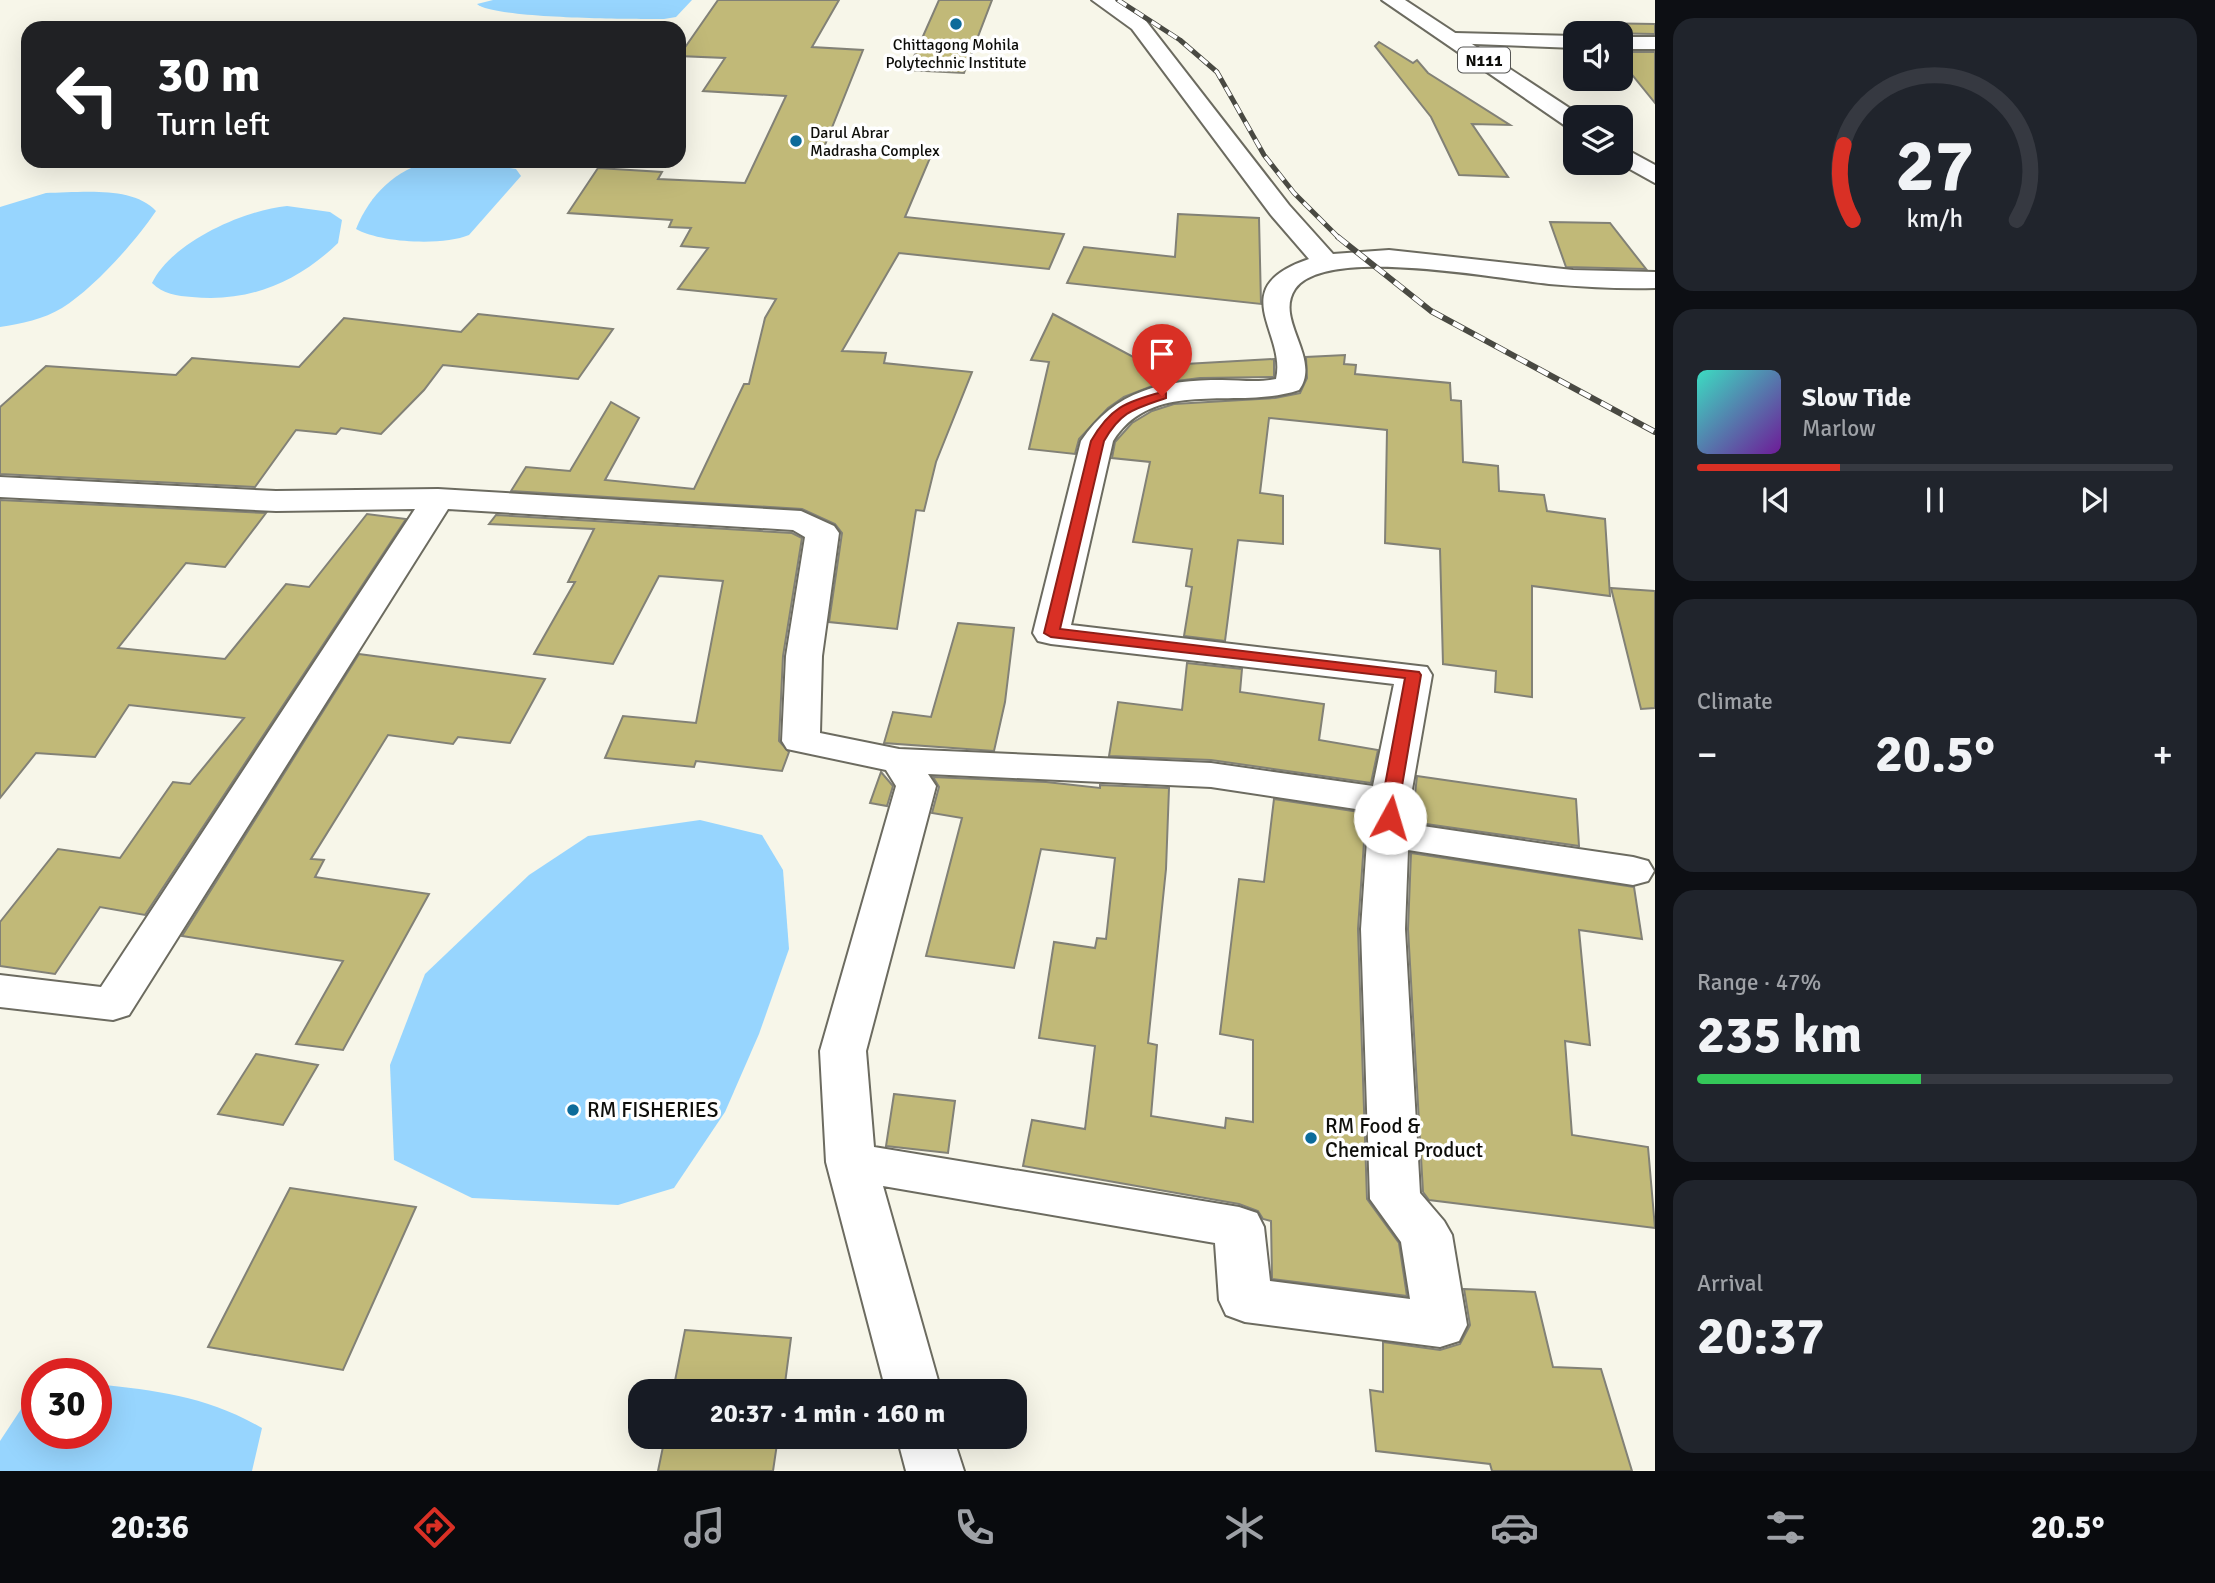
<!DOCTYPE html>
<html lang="en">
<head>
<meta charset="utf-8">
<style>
  :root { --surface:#171b24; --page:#20242c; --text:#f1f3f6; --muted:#9ea1a6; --line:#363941; --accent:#d93025 }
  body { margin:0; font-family:Signika,sans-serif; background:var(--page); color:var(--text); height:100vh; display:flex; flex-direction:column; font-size:26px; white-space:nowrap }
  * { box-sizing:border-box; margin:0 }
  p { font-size:23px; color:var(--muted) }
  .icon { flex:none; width:38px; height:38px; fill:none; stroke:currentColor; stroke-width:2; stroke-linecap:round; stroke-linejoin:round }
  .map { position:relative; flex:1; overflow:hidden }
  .details { display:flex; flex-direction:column; gap:18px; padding:18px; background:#0d0f14; width:560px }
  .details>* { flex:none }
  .hud { position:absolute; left:21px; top:21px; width:665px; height:147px; border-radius:21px; box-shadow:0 7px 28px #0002; background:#202124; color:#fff; overflow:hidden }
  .controls { position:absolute; left:1563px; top:21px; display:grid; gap:14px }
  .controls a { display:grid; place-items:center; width:70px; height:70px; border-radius:14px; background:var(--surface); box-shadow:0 7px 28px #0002; font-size:35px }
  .speed { position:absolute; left:21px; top:1358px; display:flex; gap:14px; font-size:35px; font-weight:700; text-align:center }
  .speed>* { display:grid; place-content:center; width:91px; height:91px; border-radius:50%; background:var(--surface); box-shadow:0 7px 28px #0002; line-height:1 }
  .speed .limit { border:10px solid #d22; background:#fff; color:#111 }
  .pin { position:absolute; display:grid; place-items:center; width:60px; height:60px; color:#fff; margin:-72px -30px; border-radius:50% 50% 50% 0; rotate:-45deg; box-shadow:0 0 7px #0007 }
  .pin .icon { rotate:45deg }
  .me { position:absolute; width:77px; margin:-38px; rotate:6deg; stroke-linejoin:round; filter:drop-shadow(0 0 5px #0008) }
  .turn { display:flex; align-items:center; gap:24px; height:147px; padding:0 21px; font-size:32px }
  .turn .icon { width:91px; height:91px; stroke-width:2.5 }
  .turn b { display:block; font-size:49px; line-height:60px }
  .big { font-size:52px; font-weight:700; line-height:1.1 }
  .details .widget { flex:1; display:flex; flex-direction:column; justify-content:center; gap:10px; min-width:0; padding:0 24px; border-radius:21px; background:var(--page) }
  .details .dial { align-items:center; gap:0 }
  .dial svg { height:182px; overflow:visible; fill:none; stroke:var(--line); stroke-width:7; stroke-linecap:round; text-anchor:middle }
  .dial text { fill:var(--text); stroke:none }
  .song { display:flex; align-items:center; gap:21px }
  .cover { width:84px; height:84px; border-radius:10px; background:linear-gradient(135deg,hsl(170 70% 55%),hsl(280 70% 35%)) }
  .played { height:7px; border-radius:4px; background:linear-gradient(90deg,var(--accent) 30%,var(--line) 30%) }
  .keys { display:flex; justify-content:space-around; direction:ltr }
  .heat { display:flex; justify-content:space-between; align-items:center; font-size:38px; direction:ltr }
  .charge { height:10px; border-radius:5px; background:linear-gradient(90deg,#34c759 47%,var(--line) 0) }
  .trip { position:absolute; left:628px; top:1379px; width:399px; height:70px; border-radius:21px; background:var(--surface); box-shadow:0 7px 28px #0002; font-weight:700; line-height:70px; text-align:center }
  .menu { display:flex; height:112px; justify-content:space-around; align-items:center; background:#090b0e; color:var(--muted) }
  .menu .icon { width:49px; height:49px }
  .menu .selected { color:var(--accent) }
  .menu b { font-size:32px; color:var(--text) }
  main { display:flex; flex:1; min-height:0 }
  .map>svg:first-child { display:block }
  .water { fill:#97d5fe }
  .building { fill:#c1b978; stroke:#828176; stroke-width:2 }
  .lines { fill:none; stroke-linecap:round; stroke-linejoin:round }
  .minor-casing { stroke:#6c6b60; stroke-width:4 }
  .highway-casing { stroke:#6c6b60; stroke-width:4 }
  .minor { fill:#fff; fill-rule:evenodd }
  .highway { fill:#fff; fill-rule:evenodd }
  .rail-far1-casing { stroke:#494942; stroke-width:5 }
  .rail-casing { stroke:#494942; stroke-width:6 }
  .rail-far1 { stroke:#fff; stroke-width:3.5; stroke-dasharray:10; stroke-linecap:butt }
  .rail { stroke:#fff; stroke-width:4.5; stroke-dasharray:12; stroke-linecap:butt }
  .route { fill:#d93025; stroke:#8d1f18; stroke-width:2 }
  .poi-dot { fill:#0c6b9a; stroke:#fff; stroke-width:2.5 }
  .labels { text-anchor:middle; stroke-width:7; stroke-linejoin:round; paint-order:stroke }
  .far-poi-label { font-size:16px; fill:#0e0e0a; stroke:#fff }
  .shield { fill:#fff; stroke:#565654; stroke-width:2 }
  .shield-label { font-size:16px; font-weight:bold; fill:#0e0e0a }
  .near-poi-label { font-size:21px; fill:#0e0e0a; stroke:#fff; text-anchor:start }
</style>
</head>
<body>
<main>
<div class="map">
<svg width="1655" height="1471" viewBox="0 0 1655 1471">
  <rect width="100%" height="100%" fill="#f7f6e9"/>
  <g class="water">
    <path d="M493 0H692L676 17 664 19C633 19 494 19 477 4Z"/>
    <path d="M432 161H465L516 169 521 176 469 235C443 246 381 243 356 229 370 194 396 169 432 161Z"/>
    <path d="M46 193C78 193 132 185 156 211 135 242 94 288 62 308 44 319 21 324 0 327V207Z"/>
    <path d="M287 206 330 212 342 220 338 243C298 282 248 303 192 297 177 296 163 294 152 283 172 242 244 210 287 206Z"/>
    <polygon points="700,820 762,835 783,870 789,949 759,1034 725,1112 674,1188 618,1205 472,1198 394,1160 390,1065 425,974 529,875 588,836"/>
    <path d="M96 1384C159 1391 206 1396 262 1428L252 1471H0V1441L31 1394 37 1392V1433H96Z"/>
  </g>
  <g class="building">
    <polygon points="718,0 839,0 812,47 863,50 823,150 930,158 905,217 1064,234 1049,269 899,253 842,351 886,353 884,363 972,372 936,462 924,511 916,510 897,629 829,622 842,533 835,524 802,509 511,491 526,467 570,471 611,402 639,418 605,480 694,489 744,384 749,384 765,318 776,299 678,289 708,248 681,246 691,228 669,227 672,220 568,213 598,168 662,172 658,179 745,183 786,96 703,91 725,58 679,56"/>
    <polygon points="939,0 992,0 964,73 908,70"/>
    <polygon points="1592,23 1655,24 1655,34 1599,33"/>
    <polygon points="1379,42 1413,63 1417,60 1428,73 1510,125 1472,124 1508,177 1459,175 1431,117 1375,46"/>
    <polygon points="1620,52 1655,52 1655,103 1620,60"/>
    <polygon points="1178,214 1259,218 1261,304 1067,283 1084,247 1175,257"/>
    <polygon points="1550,222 1610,223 1646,269 1566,267"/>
    <polygon points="478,314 613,329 578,379 443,365 424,390 381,434 341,428 336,434 296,430 255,487 0,474 0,407 46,366 176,375 192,358 299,367 344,318 461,332"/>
    <polygon points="1053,314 1150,366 1274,359 1274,377 1200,378 1160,383 1124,397 1108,408 1079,439 1075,454 1029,449 1049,362 1031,360"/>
    <polygon points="1345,355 1344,364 1356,365 1355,374 1450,383 1451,400 1461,401 1463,462 1498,466 1499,491 1544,495 1547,511 1605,519 1610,596 1532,586 1532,697 1495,692 1496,671 1443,664 1440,549 1385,543 1387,430 1269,418 1260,493 1283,496 1283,544 1238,540 1225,641 1184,636 1192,587 1186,586 1192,549 1133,542 1150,462 1112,458 1115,442 1132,423 1152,411 1174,404 1275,398 1300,393 1307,378 1306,357"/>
    <polygon points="0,500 266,513 225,567 186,563 118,648 225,659 286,584 309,587 367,514 406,519 145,915 100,907 55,974 0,966 0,922 58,849 120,858 173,782 190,784 244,718 129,705 95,757 36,753 0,798"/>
    <polygon points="496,515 792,533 802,538 783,656 779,741 789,752 782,771 696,761 694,767 605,758 623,716 696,723 723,581 659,576 613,664 534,654 575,582 568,582 594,529 489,524"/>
    <polygon points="1611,588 1655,591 1655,708 1641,709"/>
    <polygon points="958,623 1014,628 1005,702 994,751 884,743 893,712 931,717"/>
    <polygon points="359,654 545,679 510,743 458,737 453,744 388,735 311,859 324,860 315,877 429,894 343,1050 296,1044 343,961 182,936"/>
    <polygon points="1187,663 1242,669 1240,692 1324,704 1319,740 1378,750 1371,783 1211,760 1109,756 1118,702 1182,710"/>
    <polygon points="881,772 893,786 887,806 870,803"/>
    <polygon points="1417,776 1576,799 1579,846 1412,822"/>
    <polygon points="933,777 1046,782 1100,788 1100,785 1169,788 1166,869 1148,1043 1157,1045 1151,1116 1225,1128 1226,1118 1253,1122 1253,1040 1220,1034 1239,879 1264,882 1274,799 1366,813 1358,929 1367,1199 1399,1243 1407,1296 1272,1279 1271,1221 1263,1219 1258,1211 1239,1204 1023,1166 1032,1120 1085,1129 1095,1046 1039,1038 1054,942 1095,948 1097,938 1106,939 1115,858 1041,849 1014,968 926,956 962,818 932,813 939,787"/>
    <polygon points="1411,853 1634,887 1642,939 1579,930 1590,1045 1565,1041 1572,1135 1648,1147 1655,1228 1429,1200 1423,1192 1408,929"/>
    <polygon points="256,1054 318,1065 283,1125 218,1114"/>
    <polygon points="894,1094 955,1101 948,1153 886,1146"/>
    <polygon points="290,1188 416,1207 343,1370 208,1347"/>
    <polygon points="1464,1289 1535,1292 1553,1367 1601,1369 1632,1471 1492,1471 1490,1464 1376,1451 1370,1390 1383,1392 1383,1342 1440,1350 1460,1344 1470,1325"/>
    <polygon points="685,1330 791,1338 784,1391 673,1391"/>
    <polygon points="665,1437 778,1437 773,1471 658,1471"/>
  </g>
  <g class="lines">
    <defs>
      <g id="minor">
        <path d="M1092 0H1115L1146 21 1289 205 1333 254 1389 250 1573 270 1655 272V288C1619 289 1584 287 1549 284 1500 279 1325 245 1295 289 1274 320 1322 358 1299 390 1238 411 1154 376 1113 441L1071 625 1427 667 1432 675 1410 801 1409 824 1633 857 1648 861 1654 871 1648 881 1633 885 1408 850 1405 929 1420 1193 1444 1221 1452 1235 1467 1325 1459 1341 1440 1347 1245 1322 1226 1315 1219 1300 1215 1243 883 1186 941 1391H886L826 1162 820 1051 896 786 886 770 787 749 782 741 786 656 805 537 793 530 448 509 129 1015 113 1020 0 1007V975L101 987 415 509 276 511 0 497V477L276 491 438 489 801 511 834 526 839 533 822 656 820 733 899 749 1211 763 1373 786 1394 684 1051 644 1038 641 1033 633 1081 441C1115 390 1163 380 1222 380 1240 380 1258 383 1276 379 1287 332 1223 288 1309 259L1271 215 1132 29ZM928 774 1211 787 1369 811 1361 929 1370 1199 1401 1242 1410 1299 1270 1281 1264 1227 1257 1213 1239 1207 874 1147 866 1051 936 786Z"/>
        <polygon points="1455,33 1575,36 1575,48 1448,43 1445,39 1448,35"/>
        <rect x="1620" y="37" width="35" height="12"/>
        <polygon points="897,1437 953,1437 964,1471 906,1471"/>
      </g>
      <g id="highway">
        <polygon points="1382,0 1405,0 1583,117 1575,117 1575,129 1567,127"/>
        <polygon points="1620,146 1655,165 1655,183 1619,163"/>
      </g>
    </defs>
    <use href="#minor" class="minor-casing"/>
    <use href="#highway" class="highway-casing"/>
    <use href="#minor" class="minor"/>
    <use href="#highway" class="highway"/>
    <defs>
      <polyline id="rail-far1" points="1118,0 1180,40 1217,72 1264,155 1294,193 1339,238"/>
      <polyline id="rail" points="1338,237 1431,311 1655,432"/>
    </defs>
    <use href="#rail-far1" class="rail-far1-casing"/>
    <use href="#rail" class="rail-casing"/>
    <use href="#rail-far1" class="rail-far1"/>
    <use href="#rail" class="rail"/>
  </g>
  <path class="route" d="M1162 392 1166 393V398C1134 409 1121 411 1104 441L1060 629 1419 672 1421 675 1396 821H1384L1382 801 1405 678 1051 637 1044 633 1091 441C1110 408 1125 402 1162 392Z"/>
  <g class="poi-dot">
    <circle cx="956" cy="24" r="7"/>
    <circle cx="796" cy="141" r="7"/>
    <circle cx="573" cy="1110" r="7"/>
    <circle cx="1311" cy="1138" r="7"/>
  </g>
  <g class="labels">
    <g class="far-poi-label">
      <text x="956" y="50">Chittagong Mohila<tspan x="956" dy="18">Polytechnic Institute</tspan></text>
      <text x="810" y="138" text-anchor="start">Darul Abrar<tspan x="810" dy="18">Madrasha Complex</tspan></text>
    </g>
    <rect class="shield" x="1458" y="47.5" width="52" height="25" rx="5"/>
    <g class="shield-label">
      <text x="1484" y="66">N111</text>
    </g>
    <g class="near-poi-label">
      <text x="587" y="1117">RM FISHERIES</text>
      <text x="1325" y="1133">RM Food &amp;<tspan x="1325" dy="24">Chemical Product</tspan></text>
    </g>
  </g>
</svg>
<div class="controls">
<a><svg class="icon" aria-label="sound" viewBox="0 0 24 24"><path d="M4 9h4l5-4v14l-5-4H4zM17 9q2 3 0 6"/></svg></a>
<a><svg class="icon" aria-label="layers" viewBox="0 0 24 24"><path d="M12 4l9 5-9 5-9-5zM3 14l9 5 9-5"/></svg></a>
</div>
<div class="speed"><div class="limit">30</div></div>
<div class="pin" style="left:1162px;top:396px;background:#d93025"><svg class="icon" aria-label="arrive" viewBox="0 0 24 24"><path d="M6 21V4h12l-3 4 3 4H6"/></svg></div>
<svg class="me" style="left:1390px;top:818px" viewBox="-20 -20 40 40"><circle r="19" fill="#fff"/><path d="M0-13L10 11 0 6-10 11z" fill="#d93025"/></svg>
<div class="trip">20:37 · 1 min · 160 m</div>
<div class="hud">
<div class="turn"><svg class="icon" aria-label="left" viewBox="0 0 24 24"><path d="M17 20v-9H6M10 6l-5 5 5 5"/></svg><div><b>30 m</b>Turn left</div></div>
</div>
</div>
<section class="details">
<div class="widget dial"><svg viewBox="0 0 100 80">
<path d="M14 69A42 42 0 1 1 86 69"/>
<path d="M14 69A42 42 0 0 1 10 36" stroke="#d93025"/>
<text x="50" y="56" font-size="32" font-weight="700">27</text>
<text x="50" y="72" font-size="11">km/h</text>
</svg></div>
<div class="widget">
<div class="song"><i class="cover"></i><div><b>Slow Tide</b><p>Marlow</p></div></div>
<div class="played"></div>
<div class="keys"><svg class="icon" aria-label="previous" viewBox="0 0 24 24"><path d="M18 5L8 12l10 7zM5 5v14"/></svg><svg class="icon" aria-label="pause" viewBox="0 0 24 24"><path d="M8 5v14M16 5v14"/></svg><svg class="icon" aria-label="next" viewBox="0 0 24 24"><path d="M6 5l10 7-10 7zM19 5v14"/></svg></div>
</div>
<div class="widget"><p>Climate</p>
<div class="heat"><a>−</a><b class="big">20.5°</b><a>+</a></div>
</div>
<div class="widget"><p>Range · 47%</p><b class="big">235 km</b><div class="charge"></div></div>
<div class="widget"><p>Arrival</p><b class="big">20:37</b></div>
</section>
</main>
<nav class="menu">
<b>20:36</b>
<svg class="icon selected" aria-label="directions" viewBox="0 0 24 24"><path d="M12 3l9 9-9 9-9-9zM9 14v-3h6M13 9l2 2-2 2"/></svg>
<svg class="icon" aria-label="music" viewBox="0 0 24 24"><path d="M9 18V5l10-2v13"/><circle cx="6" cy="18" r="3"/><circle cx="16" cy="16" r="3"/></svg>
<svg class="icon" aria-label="phone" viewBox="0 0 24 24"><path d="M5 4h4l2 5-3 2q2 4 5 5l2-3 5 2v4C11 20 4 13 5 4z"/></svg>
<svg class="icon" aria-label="climate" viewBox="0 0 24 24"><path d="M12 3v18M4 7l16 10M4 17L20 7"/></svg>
<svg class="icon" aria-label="car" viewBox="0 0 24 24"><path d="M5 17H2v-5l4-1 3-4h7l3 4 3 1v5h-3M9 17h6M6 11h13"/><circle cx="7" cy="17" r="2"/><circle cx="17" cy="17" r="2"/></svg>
<svg class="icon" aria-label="filters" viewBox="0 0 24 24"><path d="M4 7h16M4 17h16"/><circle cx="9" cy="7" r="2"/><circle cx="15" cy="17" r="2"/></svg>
<b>20.5°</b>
</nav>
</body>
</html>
